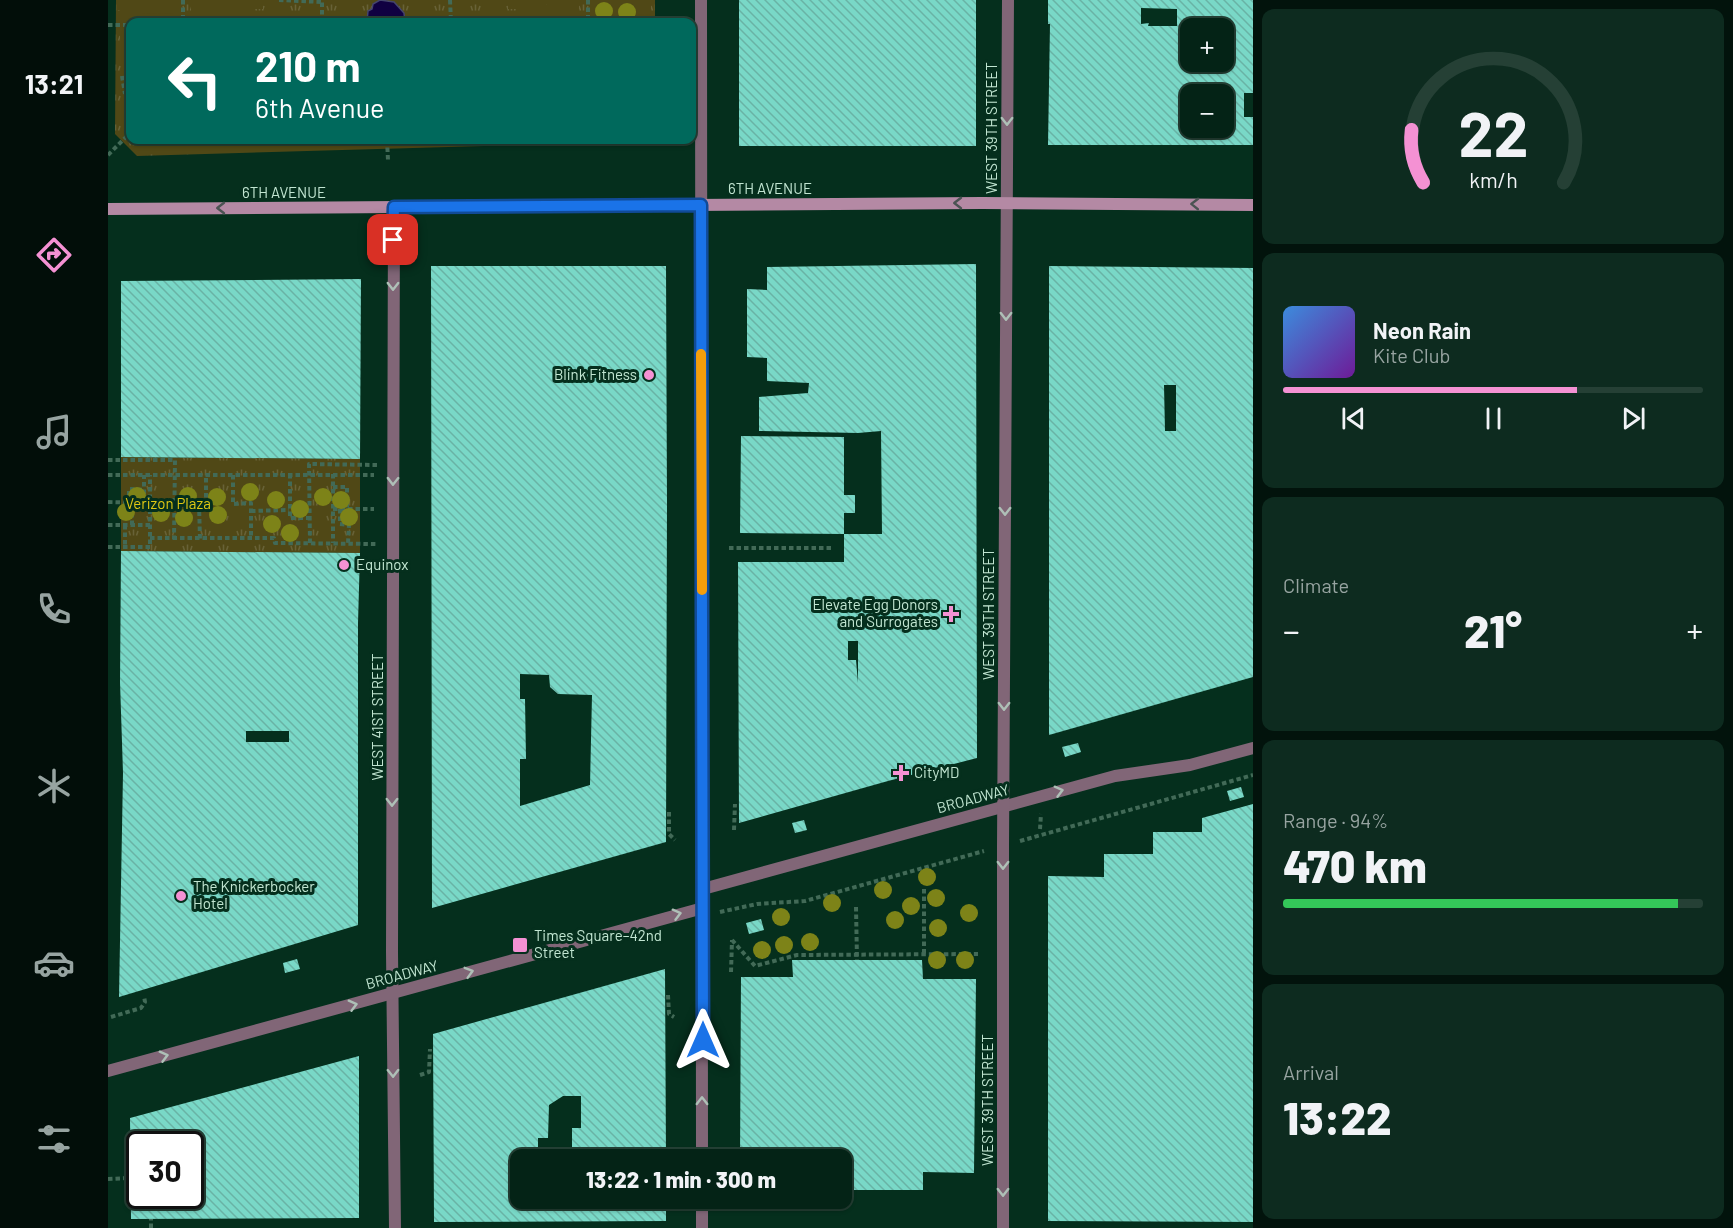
<!DOCTYPE html>
<html lang="en">
<head>
<meta charset="utf-8">
<style>
  :root { --surface:#042316; --page:#0d2b1f; --text:#f1f3f6; --muted:#97a4a1; --line:#254035; --accent:#f491d3 }
  body { margin:0; font-family:Barlow,sans-serif; background:var(--page); color:var(--text); height:100vh; display:flex; flex-direction:column; font-size:22px; white-space:nowrap }
  * { box-sizing:border-box; margin:0 }
  p { font-size:20px; color:var(--muted) }
  .icon { flex:none; width:33px; height:33px; fill:none; stroke:currentColor; stroke-width:2; stroke-linecap:round; stroke-linejoin:round }
  .map { position:relative; flex:1; overflow:hidden }
  .drawer { display:flex; flex-direction:column; gap:9px; padding:9px; background:#02130c; width:480px }
  .drawer>* { flex:none }
  .banner { position:absolute; left:18px; top:18px; width:570px; height:126px; border-radius:12px; box-shadow:0 2px 4px #0004,0 0 0 2px var(--line); background:#00695c; color:#fff; overflow:hidden }
  .tools { position:absolute; left:1072px; top:18px; display:grid; gap:12px }
  .tools a { display:grid; place-items:center; width:54px; height:54px; border-radius:12px; background:var(--surface); box-shadow:0 2px 4px #0004,0 0 0 2px var(--line); font-size:30px }
  .speed { position:absolute; left:18px; top:1131px; display:flex; gap:12px; font-size:30px; font-weight:700; text-align:center }
  .speed>* { display:grid; place-content:center; width:78px; height:78px; border-radius:50%; background:var(--surface); box-shadow:0 2px 4px #0004,0 0 0 2px var(--line); line-height:1 }
  .speed .limit { border:3px solid #111; border-radius:9px; background:#fff; color:#111 }
  .pin { position:absolute; display:grid; place-items:center; width:51px; height:51px; color:#fff; margin:-26px; border-radius:12px; box-shadow:0 3px 9px #0006 }
  .me { position:absolute; width:66px; margin:-33px; rotate:0deg; stroke-linejoin:round; filter:drop-shadow(0 0 4px #0008) }
  .turn { display:flex; align-items:center; gap:21px; height:126px; padding:0 30px; font-size:27px }
  .turn .icon { width:78px; height:78px; stroke-width:2.5 }
  .turn b { display:block; font-size:42px; line-height:51px }
  .big { font-size:45px; font-weight:800; line-height:1.1 }
  .drawer .tile { flex:1; display:flex; flex-direction:column; justify-content:center; gap:9px; min-width:0; padding:0 21px; border-radius:12px; background:var(--page) }
  .drawer .dial { align-items:center; gap:0 }
  .dial svg { height:156px; overflow:visible; fill:none; stroke:var(--line); stroke-width:7; stroke-linecap:round; text-anchor:middle }
  .dial text { fill:var(--text); stroke:none }
  .song { display:flex; align-items:center; gap:18px }
  .cover { width:72px; height:72px; border-radius:9px; background:linear-gradient(135deg,hsl(210 70% 55%),hsl(280 70% 35%)) }
  .played { height:6px; border-radius:3px; background:linear-gradient(90deg,var(--accent) 70%,var(--line) 70%) }
  .keys { display:flex; justify-content:space-around; direction:ltr }
  .heat { display:flex; justify-content:space-between; align-items:center; font-size:33px; direction:ltr }
  .charge { height:9px; border-radius:4px; background:linear-gradient(90deg,#34c759 94%,var(--line) 0) }
  .trip { position:absolute; left:402px; top:1149px; width:342px; height:60px; border-radius:12px; background:var(--surface); box-shadow:0 2px 4px #0004,0 0 0 2px var(--line); font-weight:800; line-height:60px; text-align:center }
  main { display:flex; flex:1; min-height:0 }
  .dock { display:flex; flex-direction:column; width:108px; justify-content:space-around; align-items:center; background:#020e09; color:var(--muted) }
  .dock .icon { width:42px; height:42px }
  .dock .selected { color:var(--accent) }
  .dock b { font-size:27px; color:var(--text) }
  .map>svg:first-child { display:block }
  .park { fill:url(#park-tufts) }
  .garden { fill:#504816 }
  .water { fill:#100041; stroke:#45456c; stroke-width:1.5 }
  .building { fill:url(#building-back-hatch); fill-rule:evenodd }
  .lines { fill:none; stroke-linecap:round; stroke-linejoin:round }
  .path { stroke:#426a57; stroke-width:4; stroke-dasharray:4.5 3; stroke-linecap:butt }
  .street { stroke:#816677; stroke-width:12 }
  .secondary { stroke:#b489a4; stroke-width:12 }
  .tree { fill:#7d8318 }
  .oneway { stroke:#aec0b7 }
  .oneway2 { stroke:#4b5353 }
  .route-casing { stroke:#114b97; stroke-width:15 }
  .route { stroke:#1a73e8; stroke-width:10 }
  .slow { stroke:#f59e0b; stroke-width:10 }
  .poi-dot { fill:#f491d3; stroke:#052f1d; stroke-width:2 }
  .labels { text-anchor:middle; stroke-width:6; stroke-linejoin:round; paint-order:stroke }
  .street-label { font-size:15px; fill:#c2e6d2; stroke:#052f1d }
  .poi-label { font-size:15px; fill:#c2e6d2; stroke:#052f1d; text-anchor:start }
  .park-label { font-size:15px; fill:#e0c813; stroke:#052f1d }
</style>
</head>
<body>
<main>
<nav class="dock">
<b>13:21</b>
<svg class="icon selected" aria-label="directions" viewBox="0 0 24 24"><path d="M12 3l9 9-9 9-9-9zM9 14v-3h6M13 9l2 2-2 2"/></svg>
<svg class="icon" aria-label="music" viewBox="0 0 24 24"><path d="M9 18V5l10-2v13"/><circle cx="6" cy="18" r="3"/><circle cx="16" cy="16" r="3"/></svg>
<svg class="icon" aria-label="phone" viewBox="0 0 24 24"><path d="M5 4h4l2 5-3 2q2 4 5 5l2-3 5 2v4C11 20 4 13 5 4z"/></svg>
<svg class="icon" aria-label="climate" viewBox="0 0 24 24"><path d="M12 3v18M4 7l16 10M4 17L20 7"/></svg>
<svg class="icon" aria-label="car" viewBox="0 0 24 24"><path d="M5 17H2v-5l4-1 3-4h7l3 4 3 1v5h-3M9 17h6M6 11h13"/><circle cx="7" cy="17" r="2"/><circle cx="17" cy="17" r="2"/></svg>
<svg class="icon" aria-label="filters" viewBox="0 0 24 24"><path d="M4 7h16M4 17h16"/><circle cx="9" cy="7" r="2"/><circle cx="15" cy="17" r="2"/></svg>
</nav>
<div class="map">
<svg width="1145" height="1228" viewBox="0 0 1145 1228">
  <defs>
    <pattern id="park-tufts" width="24" height="20" patternUnits="userSpaceOnUse" patternTransform="scale(1.5)"><rect width="24" height="20" fill="#504816"/><path d="M3 7l-1-3M5 7V3M7 7l1-3M15 17l-1-3M17 17v-4M19 17l1-3" fill="none" stroke="#686237"/></pattern>
    <pattern id="building-back-hatch" width="6" height="6" patternUnits="userSpaceOnUse" patternTransform="scale(1.5)"><rect width="6" height="6" fill="#79d8c7"/><path d="M-1 5l2 2M0 0l6 6M5-1l2 2" fill="none" stroke="#69b3a5"/></pattern>
  </defs>
  <rect width="100%" height="100%" fill="#052f1d"/>
  <g class="park">
    <polygon points="8,0 547,0 547,22 22,22 22,140 547,141 29,156 7,134"/>
    <polygon points="13,457 252,459 252,553 13,551"/>
  </g>
  <g class="garden">
    <rect x="9" y="0" width="17" height="10"/>
    <polygon points="33,0 66,0 66,14 33,13"/>
    <polygon points="83,0 115,0 115,4 122,4 122,14 83,14"/>
    <rect x="138" y="0" width="17" height="9"/>
    <rect x="400" y="0" width="16" height="9"/>
    <polygon points="439,0 471,0 471,14 433,14 433,5 439,5"/>
    <polygon points="494,0 521,0 521,14 488,14 488,5 494,5"/>
    <polygon points="530,0 543,0 543,15 530,14"/>
    <rect x="12" y="33" width="10" height="27"/>
  </g>
  <polygon class="water" points="272,0 286,2 296,13 297,22 259,22 260,11 264,9 265,4"/>
  <g class="building">
    <rect x="631" y="0" width="237" height="146"/>
    <path d="M940 0H1145V93H1136V117H1145V145H940L942 24H940ZM1033 8 1069 9V26H1040L1041 23 1033 24ZM1083 28H1116V62H1083ZM1083 94H1116V128H1083Z"/>
    <path d="M868 264 869 758 780 781 631 823 630 562H736V534L632 533 633 436 736 437V495H747V513H736V534H774L773 431 750 433 651 431V397L700 393 701 383 659 381V358L639 357V289L659 290V267ZM740 641H750V683L748 660H740Z"/>
    <path d="M323 266H558L559 504 558 842 324 908ZM412 674 441 675 442 687 450 694 484 695 482 785 412 806V759H418L417 699H412Z"/>
    <path d="M941 266 1145 268V677L941 735ZM1056 385H1068V431H1057Z"/>
    <polygon points="253,279 252,459 13,457 13,281"/>
    <path d="M13 551 252 553 250 623V925L11 997 15 773 12 682ZM138 731H181V742H138Z"/>
    <polygon points="970,743 973,752 957,757 954,747"/>
    <polygon points="1133,787 1136,797 1122,801 1119,791"/>
    <polygon points="1145,804 1145,1222 940,1221 940,876 996,877 996,854 1045,854 1045,832 1094,832 1094,818"/>
    <polygon points="696,820 699,830 687,833 684,823"/>
    <polygon points="653,919 656,930 641,934 638,923"/>
    <polygon points="189,959 192,969 177,973 175,963"/>
    <polygon points="684,960 814,960 815,979 868,979 866,1173 815,1172 815,1190 734,1190 734,1160 632,1160 633,977 685,977"/>
    <path d="M557 969 558 1160H412V1198H558V1221L326 1222 325 1034ZM455 1096H473V1128H464V1151H430V1138H440L441 1105Z"/>
    <path d="M251 1056V1218L23 1219 22 1118ZM32 1144H82V1196H32Z"/>
  </g>
  <g class="lines">
    <g class="path">
      <polyline points="75,0 75,22"/>
      <polyline points="171,0 214,2"/>
      <polyline points="342,0 343,22"/>
      <polyline points="480,0 480,22"/>
      <polyline points="214,22 214,0"/>
      <polyline points="0,25 22,25"/>
      <polyline points="14,76 17,94"/>
      <polyline points="279,140 280,160"/>
      <polyline points="0,155 22,133"/>
      <polyline points="0,460 67,460 66,539"/>
      <polyline points="182,474 182,518 202,518"/>
      <polyline points="225,474 225,543"/>
      <polyline points="0,475 266,475"/>
      <polyline points="125,475 125,504 143,503 143,538"/>
      <polyline points="225,487 239,487 239,509"/>
      <polyline points="0,502 36,503 36,475"/>
      <polyline points="21,503 21,489 37,490"/>
      <polyline points="67,504 98,504 98,475"/>
      <polyline points="91,504 92,539"/>
      <polyline points="24,509 42,509"/>
      <polyline points="225,509 266,509"/>
      <polyline points="232,509 232,524 241,525 240,543"/>
      <polyline points="143,511 181,510"/>
      <polyline points="0,525 42,525"/>
      <polyline points="17,525 17,547"/>
      <polyline points="24,525 24,502"/>
      <polyline points="42,538 166,538 167,543 268,544"/>
      <polyline points="202,543 201,464 269,465"/>
      <polyline points="0,547 42,547 42,475"/>
      <polyline points="621,548 723,548"/>
      <polyline points="561,812 561,834 567,840"/>
      <polyline points="932,829 933,814"/>
      <polyline points="626,830 627,804"/>
      <polyline points="912,841 1145,775"/>
      <polyline points="816,889 816,954"/>
      <polyline points="748,907 749,960"/>
      <polyline points="612,912 649,904 697,901 876,851"/>
      <polyline points="624,940 647,966 689,955 870,954"/>
      <polyline points="623,972 624,940"/>
      <polyline points="560,995 561,1014 566,1017"/>
      <polyline points="3,1017 33,1008 37,1002 36,996"/>
      <polyline points="312,1075 321,1072 322,1049"/>
      <polyline points="0,1179 22,1178"/>
      <polyline points="43,1228 43,1219"/>
    </g>
    <g class="street">
      <polyline points="593,0 594,1160"/>
      <polyline points="286,207 284,952 287,1228"/>
      <polyline points="595,889 1007,776 1082,765 1145,748"/>
      <polyline points="0,1071 595,908"/>
      <polyline points="594,1228 594,1198"/>
      <polyline points="895,1228 895,846 900,0"/>
    </g>
    <polyline class="secondary" points="0,209 874,203 1145,205"/>
  </g>
  <g class="tree">
    <circle cx="496" cy="11" r="9"/>
    <circle cx="519" cy="12" r="9"/>
    <circle cx="142" cy="492" r="9"/>
    <circle cx="29" cy="496" r="9"/>
    <circle cx="80" cy="496" r="9"/>
    <circle cx="109" cy="497" r="9"/>
    <circle cx="215" cy="497" r="9"/>
    <circle cx="168" cy="500" r="9"/>
    <circle cx="233" cy="500" r="9"/>
    <circle cx="192" cy="509" r="9"/>
    <circle cx="18" cy="512" r="9"/>
    <circle cx="53" cy="513" r="9"/>
    <circle cx="110" cy="515" r="9"/>
    <circle cx="241" cy="517" r="9"/>
    <circle cx="76" cy="518" r="9"/>
    <circle cx="164" cy="524" r="9"/>
    <circle cx="182" cy="533" r="9"/>
    <circle cx="819" cy="877" r="9"/>
    <circle cx="775" cy="890" r="9"/>
    <circle cx="828" cy="898" r="9"/>
    <circle cx="724" cy="903" r="9"/>
    <circle cx="803" cy="906" r="9"/>
    <circle cx="861" cy="913" r="9"/>
    <circle cx="673" cy="917" r="9"/>
    <circle cx="787" cy="920" r="9"/>
    <circle cx="830" cy="928" r="9"/>
    <circle cx="702" cy="942" r="9"/>
    <circle cx="676" cy="945" r="9"/>
    <circle cx="654" cy="950" r="9"/>
    <circle cx="829" cy="960" r="9"/>
    <circle cx="857" cy="960" r="9"/>
  </g>
  <defs><path id="oneway-chevron" d="M-2-3.5L2.5 0L-2 3.5" fill="none" stroke-width="1.6" stroke-linecap="round" stroke-linejoin="round" transform="scale(1.5)"/></defs>
  <g class="oneway">
    <use href="#oneway-chevron" transform="translate(899 121) rotate(90)"/>
    <use href="#oneway-chevron" transform="translate(285 286) rotate(90)"/>
    <use href="#oneway-chevron" transform="translate(898 316) rotate(90)"/>
    <use href="#oneway-chevron" transform="translate(285 481) rotate(91)"/>
    <use href="#oneway-chevron" transform="translate(897 511) rotate(90)"/>
    <use href="#oneway-chevron" transform="translate(896 706) rotate(90)"/>
    <use href="#oneway-chevron" transform="translate(951 791) rotate(-15)"/>
    <use href="#oneway-chevron" transform="translate(284 802) rotate(90)"/>
    <use href="#oneway-chevron" transform="translate(895 865) rotate(90)"/>
    <use href="#oneway-chevron" transform="translate(569 914) rotate(-15)"/>
    <use href="#oneway-chevron" transform="translate(361 972) rotate(-16)"/>
    <use href="#oneway-chevron" transform="translate(245 1005) rotate(-15)"/>
    <use href="#oneway-chevron" transform="translate(56 1056) rotate(-15)"/>
    <use href="#oneway-chevron" transform="translate(285 1073) rotate(89)"/>
    <use href="#oneway-chevron" transform="translate(594 1101) rotate(-90)"/>
    <use href="#oneway-chevron" transform="translate(895 1192) rotate(90)"/>
  </g>
  <g class="oneway2">
    <use href="#oneway-chevron" transform="translate(850 203) rotate(180)"/>
    <use href="#oneway-chevron" transform="translate(1087 204) rotate(-179)"/>
    <use href="#oneway-chevron" transform="translate(113 208) rotate(180)"/>
  </g>
  <g class="lines">
    <defs>
      <polyline id="route" points="285,240 286,207 593,205 595,1040"/>
    </defs>
    <use href="#route" class="route-casing"/>
    <use href="#route" class="route"/>
    <polyline class="slow" points="593,354 594,590"/>
  </g>
  <g class="poi-dot">
    <circle cx="541" cy="375" r="6"/>
    <circle cx="236" cy="565" r="6"/>
    <path d="M840 605h6v6h6v6h-6v6h-6v-6h-6v-6h6z"/>
    <path d="M790 764h6v6h6v6h-6v6h-6v-6h-6v-6h6z"/>
    <circle cx="73" cy="896" r="6"/>
    <rect x="404" y="937" width="16" height="16" rx="3"/>
  </g>
  <g class="labels">
    <g class="street-label">
      <text transform="translate(884 128) rotate(-90)" y="5">WEST 39TH STREET</text>
      <text x="662" y="194">6TH AVENUE</text>
      <text x="176" y="198">6TH AVENUE</text>
      <text transform="translate(881 614) rotate(-90)" y="5">WEST 39TH STREET</text>
      <text transform="translate(270 717) rotate(-90)" y="5">WEST 41ST STREET</text>
      <text transform="translate(865 799) rotate(-15)" y="5">BROADWAY</text>
      <text transform="translate(294 975) rotate(-15)" y="5">BROADWAY</text>
      <text transform="translate(880 1100) rotate(-90)" y="5">WEST 39TH STREET</text>
    </g>
    <g class="poi-label">
      <text x="529" y="380" text-anchor="end">Blink Fitness</text>
      <text x="248" y="570">Equinox</text>
      <text x="830" y="610" text-anchor="end">Elevate Egg Donors<tspan x="830" dy="17">and Surrogates</tspan></text>
      <text x="806" y="778">CityMD</text>
      <text x="85" y="892">The Knickerbocker<tspan x="85" dy="17">Hotel</tspan></text>
      <text x="426" y="941">Times Square–42nd<tspan x="426" dy="17">Street</tspan></text>
    </g>
    <g class="park-label">
      <text x="60" y="509">Verizon Plaza</text>
    </g>
  </g>
</svg>
<div class="tools">
<a>+</a>
<a>−</a>
</div>
<div class="speed"><div class="limit">30</div></div>
<div class="pin" style="left:285px;top:240px;background:#d93025"><svg class="icon" aria-label="arrive" viewBox="0 0 24 24"><path d="M6 21V4h12l-3 4 3 4H6"/></svg></div>
<svg class="me" style="left:595px;top:1040px" viewBox="-20 -20 40 40"><path d="M0-17L14 15 0 8-14 15z" fill="#1a73e8" stroke="#fff" stroke-width="4"/></svg>
<div class="trip">13:22 · 1 min · 300 m</div>
<div class="banner">
<div class="turn"><svg class="icon" aria-label="left" viewBox="0 0 24 24"><path d="M17 20v-9H6M10 6l-5 5 5 5"/></svg><div><b>210 m</b>6th Avenue</div></div>
</div>
</div>
<section class="drawer">
<div class="tile dial"><svg viewBox="0 0 100 80">
<path d="M14 69A42 42 0 1 1 86 69"/>
<path d="M14 69A42 42 0 0 1 8 42" stroke="#f491d3"/>
<text x="50" y="56" font-size="32" font-weight="700">22</text>
<text x="50" y="72" font-size="11">km/h</text>
</svg></div>
<div class="tile">
<div class="song"><i class="cover"></i><div><b>Neon Rain</b><p>Kite Club</p></div></div>
<div class="played"></div>
<div class="keys"><svg class="icon" aria-label="previous" viewBox="0 0 24 24"><path d="M18 5L8 12l10 7zM5 5v14"/></svg><svg class="icon" aria-label="pause" viewBox="0 0 24 24"><path d="M8 5v14M16 5v14"/></svg><svg class="icon" aria-label="next" viewBox="0 0 24 24"><path d="M6 5l10 7-10 7zM19 5v14"/></svg></div>
</div>
<div class="tile"><p>Climate</p>
<div class="heat"><a>−</a><b class="big">21°</b><a>+</a></div>
</div>
<div class="tile"><p>Range · 94%</p><b class="big">470 km</b><div class="charge"></div></div>
<div class="tile"><p>Arrival</p><b class="big">13:22</b></div>
</section>
</main>
</body>
</html>
